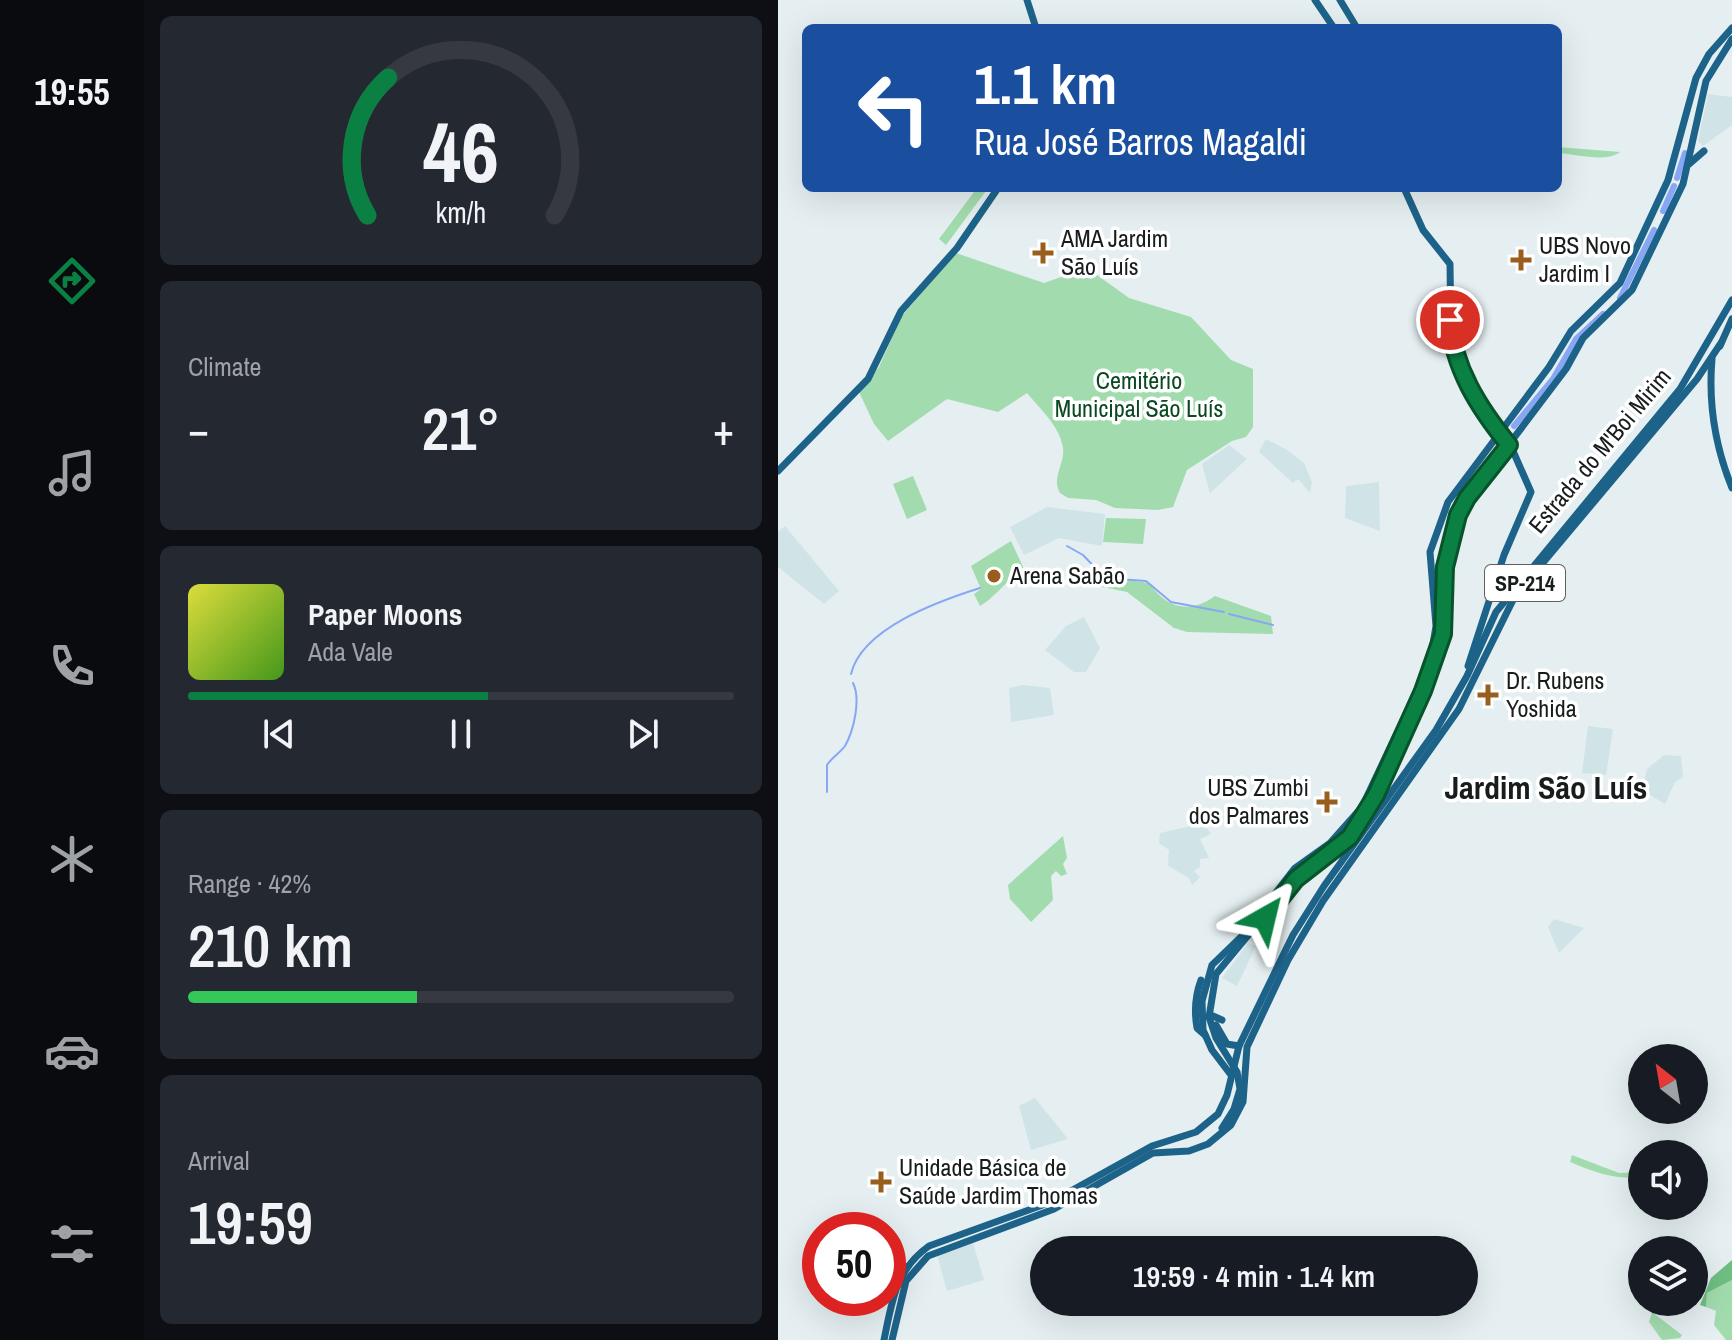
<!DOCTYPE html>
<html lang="en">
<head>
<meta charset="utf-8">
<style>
  :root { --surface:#171b24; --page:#242831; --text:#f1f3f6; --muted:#9ea1a6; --line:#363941; --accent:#0b8043 }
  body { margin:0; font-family:"Archivo Narrow",sans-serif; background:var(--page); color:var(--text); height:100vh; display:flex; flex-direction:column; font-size:30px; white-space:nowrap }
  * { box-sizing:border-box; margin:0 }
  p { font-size:26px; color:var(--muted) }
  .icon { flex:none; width:44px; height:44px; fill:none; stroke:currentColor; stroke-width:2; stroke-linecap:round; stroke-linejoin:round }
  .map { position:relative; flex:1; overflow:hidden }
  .details { display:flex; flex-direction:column; gap:16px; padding:16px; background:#0d0f14; width:634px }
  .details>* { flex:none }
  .guide { position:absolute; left:24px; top:24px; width:760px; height:168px; border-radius:12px; box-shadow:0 8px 32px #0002; background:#1a4fa0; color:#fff; overflow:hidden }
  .needle { width:52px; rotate:329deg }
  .buttons { position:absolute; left:850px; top:1044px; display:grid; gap:16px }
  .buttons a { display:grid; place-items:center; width:80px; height:80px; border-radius:50%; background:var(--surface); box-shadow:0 8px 32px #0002; font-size:40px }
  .speed { position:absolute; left:24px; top:1212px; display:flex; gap:16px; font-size:40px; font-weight:700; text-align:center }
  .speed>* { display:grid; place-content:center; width:104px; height:104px; border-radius:50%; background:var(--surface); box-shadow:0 8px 32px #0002; line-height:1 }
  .speed .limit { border:12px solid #d22; background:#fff; color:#111 }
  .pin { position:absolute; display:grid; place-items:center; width:68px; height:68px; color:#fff; margin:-34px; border:4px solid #fff; border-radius:50%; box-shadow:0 2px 8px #0007 }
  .me { position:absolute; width:88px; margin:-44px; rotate:37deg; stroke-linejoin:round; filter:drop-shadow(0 0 6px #0008) }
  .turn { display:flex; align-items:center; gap:28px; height:168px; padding:0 40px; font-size:36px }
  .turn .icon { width:104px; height:104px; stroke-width:2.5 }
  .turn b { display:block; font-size:56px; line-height:68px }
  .big { font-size:60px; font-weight:600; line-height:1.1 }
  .details .tile { flex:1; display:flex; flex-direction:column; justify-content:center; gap:12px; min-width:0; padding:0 28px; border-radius:12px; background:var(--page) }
  .details .dial { align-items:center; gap:0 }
  .dial svg { height:208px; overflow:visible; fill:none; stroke:var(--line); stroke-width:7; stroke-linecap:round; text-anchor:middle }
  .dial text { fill:var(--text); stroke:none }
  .song { display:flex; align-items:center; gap:24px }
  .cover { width:96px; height:96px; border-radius:12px; background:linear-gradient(135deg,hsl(60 70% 55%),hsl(100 70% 35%)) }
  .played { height:8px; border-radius:4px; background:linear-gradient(90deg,var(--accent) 55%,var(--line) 55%) }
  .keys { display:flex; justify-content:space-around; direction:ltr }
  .heat { display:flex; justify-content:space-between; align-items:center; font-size:44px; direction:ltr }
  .charge { height:12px; border-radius:6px; background:linear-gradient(90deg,#34c759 42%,var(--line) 0) }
  .trip { position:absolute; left:252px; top:1236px; width:448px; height:80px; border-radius:40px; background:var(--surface); box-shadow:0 8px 32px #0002; font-weight:600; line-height:80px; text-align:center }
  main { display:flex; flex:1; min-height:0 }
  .tabs { display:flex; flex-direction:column; width:144px; justify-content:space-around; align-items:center; background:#090b0e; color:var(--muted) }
  .tabs .icon { width:56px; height:56px }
  .tabs .selected { color:var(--accent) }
  .tabs b { font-size:36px; color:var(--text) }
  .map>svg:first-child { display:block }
  .built { fill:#d0e4e7 }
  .green { fill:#a2dcae }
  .forest { fill:#6fbf82 }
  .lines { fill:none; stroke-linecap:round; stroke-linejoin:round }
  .stream { stroke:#87a7f5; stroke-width:2 }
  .river { stroke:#87a7f5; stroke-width:6 }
  .major { stroke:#1d6389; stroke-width:7 }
  .route-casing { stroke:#07532c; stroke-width:20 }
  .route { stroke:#0b8043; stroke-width:14 }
  .poi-dot { fill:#995e1e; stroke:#fff; stroke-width:3 }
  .labels { text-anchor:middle; stroke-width:7; stroke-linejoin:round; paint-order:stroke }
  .shield { fill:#fff; stroke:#5d6060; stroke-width:2 }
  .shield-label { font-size:22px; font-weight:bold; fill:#181c1c }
  .poi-label { font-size:24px; fill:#181c1c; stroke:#fff; text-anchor:start }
  .park-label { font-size:24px; fill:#0a4821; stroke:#fff }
  .street-label { font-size:24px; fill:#181c1c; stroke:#fff }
  .district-label { font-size:32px; font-weight:bold; fill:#181c1c; stroke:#fff }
</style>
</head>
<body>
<main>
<nav class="tabs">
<b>19:55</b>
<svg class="icon selected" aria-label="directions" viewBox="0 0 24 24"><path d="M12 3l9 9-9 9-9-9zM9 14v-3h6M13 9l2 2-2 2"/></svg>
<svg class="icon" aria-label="music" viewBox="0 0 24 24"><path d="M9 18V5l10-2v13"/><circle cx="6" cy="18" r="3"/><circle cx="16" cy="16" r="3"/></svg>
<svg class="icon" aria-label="phone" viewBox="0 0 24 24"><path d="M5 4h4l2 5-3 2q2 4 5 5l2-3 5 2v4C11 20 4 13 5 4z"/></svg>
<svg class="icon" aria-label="climate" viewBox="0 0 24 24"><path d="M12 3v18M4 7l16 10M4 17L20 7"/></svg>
<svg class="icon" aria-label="car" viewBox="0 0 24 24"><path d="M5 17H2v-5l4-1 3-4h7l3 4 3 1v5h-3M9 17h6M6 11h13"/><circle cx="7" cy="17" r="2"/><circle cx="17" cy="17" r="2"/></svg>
<svg class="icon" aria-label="filters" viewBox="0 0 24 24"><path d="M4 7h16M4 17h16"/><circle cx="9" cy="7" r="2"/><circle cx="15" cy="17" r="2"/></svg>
</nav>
<section class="details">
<div class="tile dial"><svg viewBox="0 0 100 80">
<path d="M14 69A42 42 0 1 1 86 69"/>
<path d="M14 69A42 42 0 0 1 22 16" stroke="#0b8043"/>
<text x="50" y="56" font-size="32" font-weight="700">46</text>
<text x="50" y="72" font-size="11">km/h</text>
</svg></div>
<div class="tile"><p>Climate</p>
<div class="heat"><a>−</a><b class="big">21°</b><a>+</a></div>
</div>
<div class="tile">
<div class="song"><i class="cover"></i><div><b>Paper Moons</b><p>Ada Vale</p></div></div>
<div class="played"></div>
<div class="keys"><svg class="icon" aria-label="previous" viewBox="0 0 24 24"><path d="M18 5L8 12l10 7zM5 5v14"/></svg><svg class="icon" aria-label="pause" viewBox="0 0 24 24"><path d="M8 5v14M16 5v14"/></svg><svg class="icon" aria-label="next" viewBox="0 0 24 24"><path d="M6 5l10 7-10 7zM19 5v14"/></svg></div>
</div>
<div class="tile"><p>Range · 42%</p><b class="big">210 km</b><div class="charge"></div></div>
<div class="tile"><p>Arrival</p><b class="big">19:59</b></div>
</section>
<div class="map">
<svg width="954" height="1340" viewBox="0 0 954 1340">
  <rect width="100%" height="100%" fill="#e5eff1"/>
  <g class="built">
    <polygon points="930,94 954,97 954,125 925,146 920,141"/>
    <polygon points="488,439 511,451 526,463 534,482 532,493 520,479 515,483 481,452"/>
    <polygon points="451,445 469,459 432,493 424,464"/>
    <polygon points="601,482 602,531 567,518 568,486"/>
    <polygon points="269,507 327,514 324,546 281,538 246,555 232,527"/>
    <polygon points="7,526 61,591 46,604 0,567 0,532"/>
    <polygon points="306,617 322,648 308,672 296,672 267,650 288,626"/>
    <polygon points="244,685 272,688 276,715 233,722 231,688"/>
    <polygon points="810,726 835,729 828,775 804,773"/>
    <polygon points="886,755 903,756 905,777 897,782 887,804 864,790 869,769"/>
    <polygon points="422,824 427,825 433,834 422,839 431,858 422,859 422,867 416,871 422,877 414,885 411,878 390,866 391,850 381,843 382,833"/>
    <polygon points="776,919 806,928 781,953 770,927"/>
    <polygon points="470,943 478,946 459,986 444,978"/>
    <polygon points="257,1098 290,1139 253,1150 241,1106"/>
    <polygon points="195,1243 206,1280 169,1291 159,1255"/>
  </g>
  <g class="green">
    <path d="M780 147 842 152C828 163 798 154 780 153Z"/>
    <polygon points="199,188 210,188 152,267 168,245 161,239"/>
    <path d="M178 253 266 283 300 271 315 272 351 298 413 317 453 360 475 369V427L468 437 454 441 409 470 395 507 380 510 337 508 318 500 290 498 282 493C273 478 287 464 285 448 282 426 262 409 249 393L220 412 169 399 110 441 96 424 81 392 101 367 123 317Z"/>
    <polygon points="135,476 149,510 129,519 115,484"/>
    <polygon points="328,518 368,519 365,544 325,542"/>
    <path d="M233 541 246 569C229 579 219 596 202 606L196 594 203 589 193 566Z"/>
    <path d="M320 576 371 583C389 609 412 614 437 596L493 616 495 634 409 632 396 628 349 592 315 585Z"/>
    <polygon points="285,836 289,858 285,864 289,874 283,876 278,871 273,876 275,900 253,922 232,899 230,885"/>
    <path d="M794 1155 841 1173 864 1172V1178C837 1179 817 1173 792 1162Z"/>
    <polygon points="954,1280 954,1340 948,1340 936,1325 938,1311 928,1307 929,1293"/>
    <polygon points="874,1312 904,1335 902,1338 884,1340 871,1322"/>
  </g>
  <polygon class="forest" points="954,1260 954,1280 929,1293 928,1307 922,1305 933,1278"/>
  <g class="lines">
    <g class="stream">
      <polyline points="289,546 305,555 327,578 368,581 393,602 446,612"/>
      <polyline points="451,614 495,625"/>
      <path d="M73 674C84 628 161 601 202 588"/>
      <path d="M49 792V765C54 757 62 753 67 746 76 730 83 699 75 683"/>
    </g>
    <g class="river">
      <polyline points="899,178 907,153"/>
      <polyline points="885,211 896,186"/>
      <polyline points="842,298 876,230"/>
      <polyline points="736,426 775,379 798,339 825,314"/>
      <polyline points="674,515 683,495 722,447"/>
      <polyline points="660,578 660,566"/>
      <polyline points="661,587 662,599"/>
    </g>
    <g class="major">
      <polyline points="249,0 258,28"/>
      <polyline points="537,0 556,28"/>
      <polyline points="562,0 579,28"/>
      <polyline points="911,164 926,151"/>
      <polyline points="626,188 645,230 672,264 673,338 683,371 735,451 753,492 726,555 690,666"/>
      <polyline points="942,346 954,319"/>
      <path d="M934 359C930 405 937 446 954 488"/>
      <polyline points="0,471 90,379 123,311 179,248 220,188"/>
      <path d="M423 980C417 996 416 1011 419 1028L427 1035"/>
      <polyline points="435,1016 444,1020"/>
      <polyline points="438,1025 449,1044 461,1046"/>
      <polyline points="453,1075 434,1050 425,1030 424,1001 434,965 464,936 517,868 552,843 584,807 636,697 654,650 658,626 652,552 670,502 771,367 793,331 842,283 890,180 918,78 931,54 954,28"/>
      <polyline points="444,1128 456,1109 462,1089 459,1072 438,1038 431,1017 438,974 511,886 565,844 591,810 645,691 665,634 667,567 682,509 788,369 805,338 854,290 905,184 928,81 954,39"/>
      <path d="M106 1340C114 1302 117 1270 151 1246L273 1202 374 1146 418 1132 440 1114 449 1095 461 1046 515 935 546 886 658 730 689 676 718 612 902 389 954 300"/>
      <polyline points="114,1340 128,1281 150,1256 276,1209 375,1153 411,1151 430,1144 453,1125 465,1102 469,1047 510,960 545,901 681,709 737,596 919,379 943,343"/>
    </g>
  </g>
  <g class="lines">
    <defs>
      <path id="route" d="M487 918 518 879 572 837 598 795 645 691 665 634 667 567 680 515 689 498 731 445C701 408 675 368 672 320"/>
    </defs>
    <use href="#route" class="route-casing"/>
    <use href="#route" class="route"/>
  </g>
  <g class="poi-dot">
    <path d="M261 241h8v8h8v8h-8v8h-8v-8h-8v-8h8z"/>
    <path d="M739 248h8v8h8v8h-8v8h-8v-8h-8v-8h8z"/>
    <circle cx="216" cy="576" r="8"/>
    <path d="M706 683h8v8h8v8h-8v8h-8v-8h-8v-8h8z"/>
    <path d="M545 790h8v8h8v8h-8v8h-8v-8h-8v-8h8z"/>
    <path d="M99 1170h8v8h8v8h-8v8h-8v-8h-8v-8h8z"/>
  </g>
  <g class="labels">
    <rect class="shield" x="707" y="565" width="80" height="36" rx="6"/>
    <g class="shield-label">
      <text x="747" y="591">SP-214</text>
    </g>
    <g class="poi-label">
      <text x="283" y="247">AMA Jardim<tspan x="283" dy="28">São Luís</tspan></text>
      <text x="761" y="254">UBS Novo<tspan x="761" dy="28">Jardim I</tspan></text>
      <text x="232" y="584">Arena Sabão</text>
      <text x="728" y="689">Dr. Rubens<tspan x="728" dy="28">Yoshida</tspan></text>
      <text x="531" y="796" text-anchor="end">UBS Zumbi<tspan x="531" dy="28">dos Palmares</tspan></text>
      <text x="121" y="1176">Unidade Básica de<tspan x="121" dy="28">Saúde Jardim Thomas</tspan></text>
    </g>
    <g class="park-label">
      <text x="361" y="389">Cemitério<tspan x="361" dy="28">Municipal São Luís</tspan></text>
    </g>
    <g class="street-label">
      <text transform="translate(822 451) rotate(-50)" y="8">Estrada do M'Boi Mirim</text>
    </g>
    <g class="district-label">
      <text x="768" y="799">Jardim São Luís</text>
    </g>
  </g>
</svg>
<div class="buttons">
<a><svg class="needle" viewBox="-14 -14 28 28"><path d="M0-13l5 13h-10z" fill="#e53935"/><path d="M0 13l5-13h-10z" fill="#9ea1a6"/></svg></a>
<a><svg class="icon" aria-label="sound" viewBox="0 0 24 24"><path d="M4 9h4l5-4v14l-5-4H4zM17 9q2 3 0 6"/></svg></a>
<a><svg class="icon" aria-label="layers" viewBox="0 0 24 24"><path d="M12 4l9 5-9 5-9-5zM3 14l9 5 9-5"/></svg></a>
</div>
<div class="speed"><div class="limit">50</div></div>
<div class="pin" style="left:672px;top:320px;background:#d93025"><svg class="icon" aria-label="arrive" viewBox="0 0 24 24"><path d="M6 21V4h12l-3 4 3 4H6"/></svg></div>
<svg class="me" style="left:487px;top:918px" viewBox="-20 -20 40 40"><path d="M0-17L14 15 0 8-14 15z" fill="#0b8043" stroke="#fff" stroke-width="4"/></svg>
<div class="trip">19:59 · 4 min · 1.4 km</div>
<div class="guide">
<div class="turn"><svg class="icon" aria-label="left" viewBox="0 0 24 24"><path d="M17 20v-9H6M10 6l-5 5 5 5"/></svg><div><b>1.1 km</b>Rua José Barros Magaldi</div></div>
</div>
</div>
</main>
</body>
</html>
